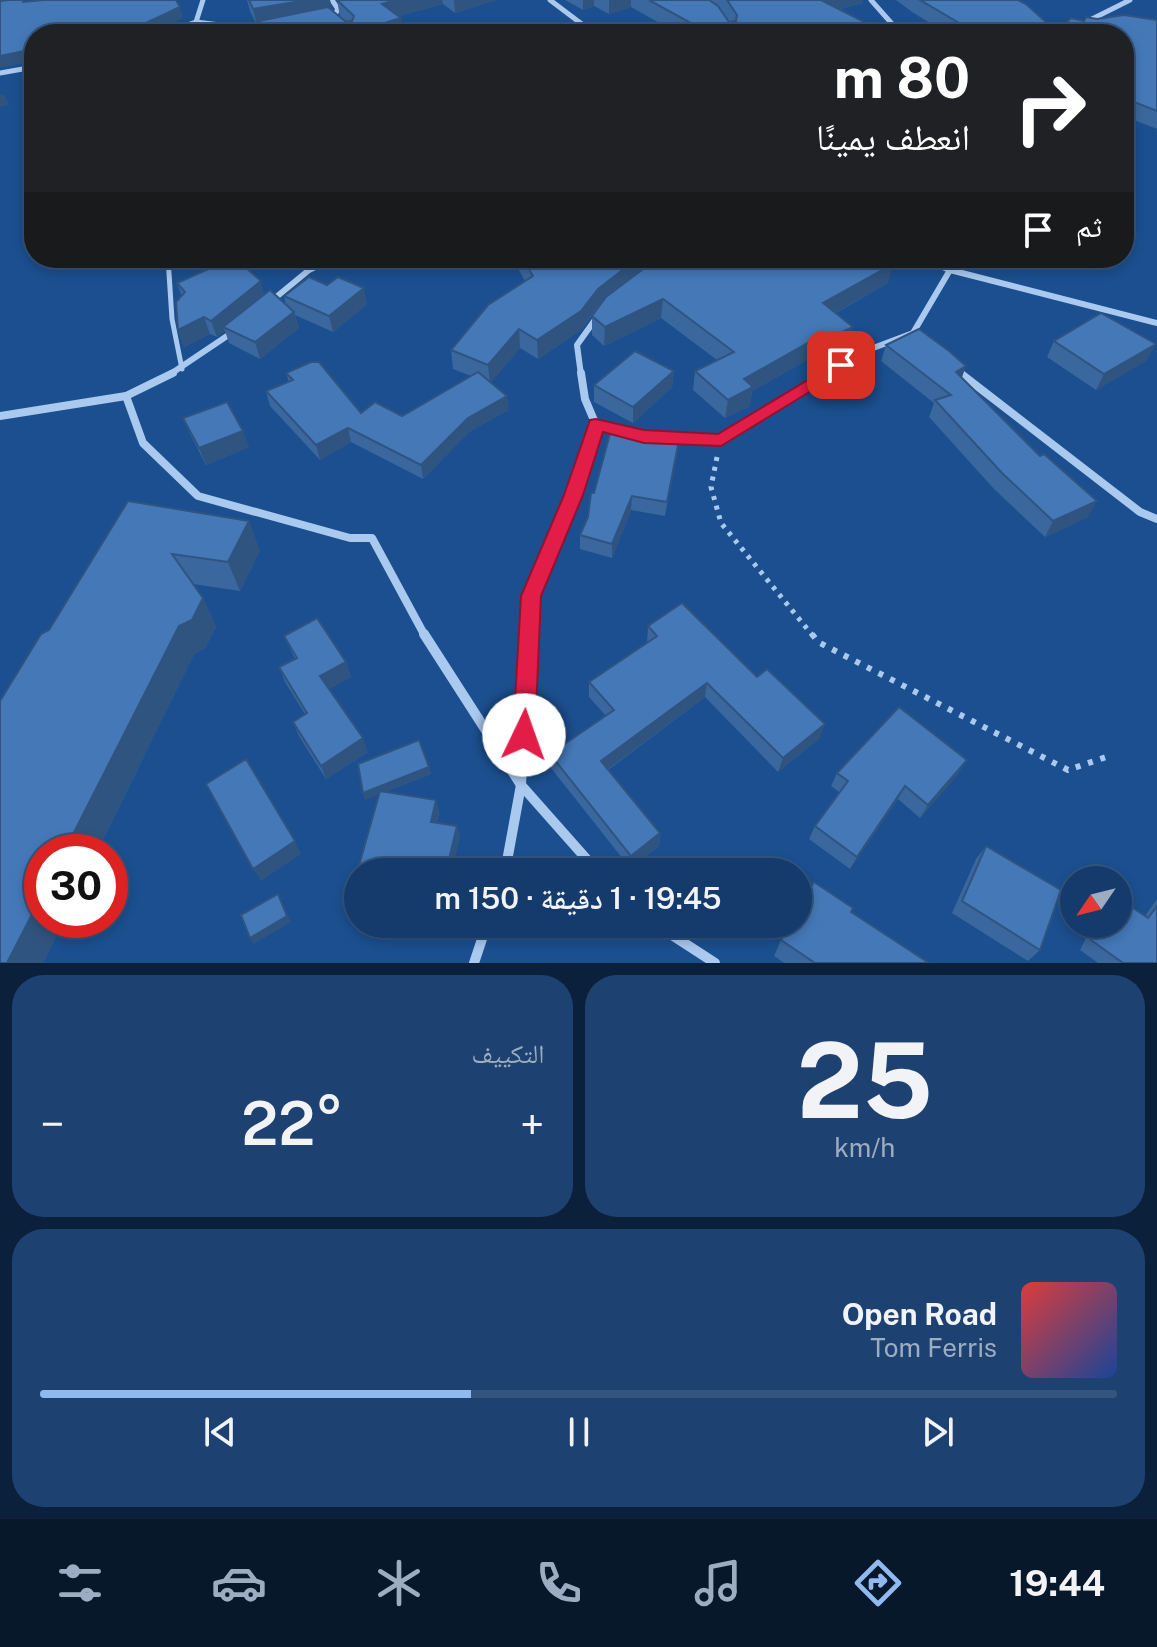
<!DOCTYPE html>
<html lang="ar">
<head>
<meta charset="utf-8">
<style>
  :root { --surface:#143b6b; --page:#1d4271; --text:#f1f3f6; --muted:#9dadc1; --line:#33557e; --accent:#90b9f0 }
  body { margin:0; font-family:"Public Sans","Noto Naskh Arabic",sans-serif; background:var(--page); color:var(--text); direction:rtl; height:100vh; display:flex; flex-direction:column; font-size:30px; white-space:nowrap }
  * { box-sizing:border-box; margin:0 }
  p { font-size:26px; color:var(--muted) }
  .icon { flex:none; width:44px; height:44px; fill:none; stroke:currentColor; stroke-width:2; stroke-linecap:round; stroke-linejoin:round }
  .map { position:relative; height:963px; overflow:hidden; direction:ltr }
  .panel { display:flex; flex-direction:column; gap:12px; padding:12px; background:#0b203b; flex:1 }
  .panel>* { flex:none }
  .hud { position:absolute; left:24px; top:24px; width:1110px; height:244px; border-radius:32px; box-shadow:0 4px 12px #0003,0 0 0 2px var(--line); direction:rtl; background:#202124; color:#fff; overflow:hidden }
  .needle { width:52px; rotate:235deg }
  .fabs { position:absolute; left:1060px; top:866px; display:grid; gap:16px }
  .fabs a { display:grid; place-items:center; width:72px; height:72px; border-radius:50%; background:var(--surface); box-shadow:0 4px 12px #0003,0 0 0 2px var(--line); font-size:40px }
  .speed { position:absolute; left:24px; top:834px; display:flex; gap:16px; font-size:40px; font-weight:700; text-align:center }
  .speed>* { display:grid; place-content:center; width:104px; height:104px; border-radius:50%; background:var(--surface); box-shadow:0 4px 12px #0003,0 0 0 2px var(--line); line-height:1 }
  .speed .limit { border:12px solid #d22; background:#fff; color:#111 }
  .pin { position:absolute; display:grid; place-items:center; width:68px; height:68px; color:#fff; margin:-34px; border-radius:16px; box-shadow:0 4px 12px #0006 }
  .me { position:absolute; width:88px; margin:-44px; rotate:3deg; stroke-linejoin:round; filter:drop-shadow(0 0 6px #0008) }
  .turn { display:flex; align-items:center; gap:28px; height:168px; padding:0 32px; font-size:36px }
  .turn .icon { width:104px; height:104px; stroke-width:2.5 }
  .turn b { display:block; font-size:56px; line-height:68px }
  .then { display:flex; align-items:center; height:76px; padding:0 32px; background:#0003; gap:16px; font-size:30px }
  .big { font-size:60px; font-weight:600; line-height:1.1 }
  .panel .tile { flex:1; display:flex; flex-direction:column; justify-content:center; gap:12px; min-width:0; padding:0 28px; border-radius:32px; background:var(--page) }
  .panel .dial { align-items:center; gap:0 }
  .dial b { font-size:104px; line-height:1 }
  .song { display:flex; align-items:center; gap:24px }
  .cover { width:96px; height:96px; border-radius:12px; background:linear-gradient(135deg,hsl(0 70% 55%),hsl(220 70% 35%)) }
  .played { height:8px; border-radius:4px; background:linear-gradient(90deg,var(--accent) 40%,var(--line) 40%) }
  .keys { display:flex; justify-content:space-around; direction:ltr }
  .heat { display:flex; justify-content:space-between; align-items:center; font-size:44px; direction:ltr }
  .panel .tiles { flex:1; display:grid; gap:12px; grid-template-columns:1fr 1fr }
  .tile:last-child { grid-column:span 2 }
  .trip { position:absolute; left:344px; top:858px; width:468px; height:80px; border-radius:40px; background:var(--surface); box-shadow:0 4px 12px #0003,0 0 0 2px var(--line); font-weight:600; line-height:80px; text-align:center; direction:rtl }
  .menu { display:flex; height:128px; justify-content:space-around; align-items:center; background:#08182b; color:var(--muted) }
  .menu .icon { width:56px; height:56px }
  .menu .active { color:var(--accent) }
  .menu b { font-size:36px; color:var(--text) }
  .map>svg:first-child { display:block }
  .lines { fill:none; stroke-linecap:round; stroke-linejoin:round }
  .path-far1 { stroke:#a9c9ee; stroke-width:5; stroke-dasharray:4 6; stroke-linecap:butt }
  .path { stroke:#a9c9ee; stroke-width:6; stroke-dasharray:5 8; stroke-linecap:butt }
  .lane { stroke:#a9c9ee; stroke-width:5 }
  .street-far3 { stroke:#a9c9ee; stroke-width:5 }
  .street-far2 { stroke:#a9c9ee; stroke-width:6 }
  .street-far1 { stroke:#a9c9ee; stroke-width:8 }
  .street { stroke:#a9c9ee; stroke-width:10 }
  .wall { fill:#3a679d }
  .shaded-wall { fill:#305480 }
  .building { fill:#4478b7; stroke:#305480; stroke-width:2 }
  .route { fill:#e11d48; stroke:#92132f; stroke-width:2 }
</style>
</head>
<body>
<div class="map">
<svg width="1157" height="963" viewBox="0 0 1157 963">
  <rect width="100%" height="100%" fill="#1b4f8f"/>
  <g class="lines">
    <polyline class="path-far1" points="717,457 711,487 721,523 813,636"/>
    <polyline class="path" points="812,634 818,642 1068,770 1112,755"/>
    <polyline class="lane" points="168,258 172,319 182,369"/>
    <g class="street-far3">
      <polyline points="332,0 338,9 333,18"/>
      <polyline points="550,0 595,34"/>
      <polyline points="871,0 901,34"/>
      <polyline points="1092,19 1130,0"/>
      <polyline points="196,22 269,31"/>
      <polyline points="161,34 196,22 203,0"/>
      <polyline points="0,73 34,67"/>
    </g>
    <g class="street-far2">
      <polyline points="921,258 950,270 1157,323"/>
      <polyline points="269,303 309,270 333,258"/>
      <polyline points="956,370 963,375"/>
      <polyline points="169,375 233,332"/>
      <polyline points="581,375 577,345 597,317"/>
      <polyline points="825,375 860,353 913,333 950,270"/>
    </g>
    <g class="street-far1">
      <polyline points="173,373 126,396 143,443 198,496 350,538 372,538 425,636"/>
      <polyline points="960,373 1140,512 1157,519"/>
      <polyline points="0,416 126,396"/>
      <polyline points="596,425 644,437 721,440 828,373"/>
      <polyline points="529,636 531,596 574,495 596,425 585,399 581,373"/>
    </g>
    <g class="street">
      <polyline points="424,634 521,785 598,872"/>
      <polyline points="505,872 521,785 529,634"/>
      <polyline points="655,924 715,963"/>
      <polyline points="474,963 487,924"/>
    </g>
  </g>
  <g class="wall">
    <polygon points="247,0 330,0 331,10 340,17 337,0 496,0 455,13 443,4 399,16 403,34 262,34 260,25 257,26 250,11"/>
    <polygon points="565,0 863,0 863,3 840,9 888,34 668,28 631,7 609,14 594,6 583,10"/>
    <polygon points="896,0 1018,0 1048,24 1097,19 1157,20 1157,129 1126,117 1124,117 1124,34 948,34 912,12"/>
    <polygon points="512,258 883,258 888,283 836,313 849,346 820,359 816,355 752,391 750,406 725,418 693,390 695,371 717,360 661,318 604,346 592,335 592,316 600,305 581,330 538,359 520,348 491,382 507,396 508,410 469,432 423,479 351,442 320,460 270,406 266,391 289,382 286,373 361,413 402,416 471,376 453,369 451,350 525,281"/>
    <polygon points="177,283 264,294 286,305 284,296 367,304 333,332 295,315 299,328 260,359 229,343 225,331 217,337 210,334 184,347 178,330 182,297"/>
    <polygon points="1054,341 1147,360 1096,390 1047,357"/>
    <polygon points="886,345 962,378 1088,517 1045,537 994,489 929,417 934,403 881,361"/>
    <polygon points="674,371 672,387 633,423 594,402 594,385"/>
    <polygon points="183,418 249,447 206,465 190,434"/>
    <polygon points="677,455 665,516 631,510 612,558 580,549 580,535 588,517 594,493"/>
    <polygon points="128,501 260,550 240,591 193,584 203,598 216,627 205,648 194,654 97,852 42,852 42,920 64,920 43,963 0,963 49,630"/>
    <polygon points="648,626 820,738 778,772 705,697 608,770 660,833 659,846 630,868 551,768 550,754 606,716 589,697 589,682 647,643"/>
    <polygon points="284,636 346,662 351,677 329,689 368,752 326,779 299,736 293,722 305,714 285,682 279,667 295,659"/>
    <polygon points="429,767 431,774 385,792 436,800 439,812 437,822 457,826 460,838 358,872 358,906 356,905 351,894 379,794 365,800"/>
    <polygon points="837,773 958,774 920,818 898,799 850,869 809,839 815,826 839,792 831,786"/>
    <polygon points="986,846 1040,950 1028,961 952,913 976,859"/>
    <polygon points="1157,899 1157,963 1098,963 1080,950 1093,924 1118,924 1145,916"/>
    <polygon points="851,912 929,963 784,963 774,956 781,940"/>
  </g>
  <g class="shaded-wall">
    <polygon points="307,0 330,0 332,9 259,21 260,25 257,26 253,9"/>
    <polygon points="396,0 442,0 443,4 384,20 382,4"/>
    <polygon points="454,0 496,0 455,13"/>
    <polygon points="583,0 594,0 594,6 583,10"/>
    <polygon points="609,0 631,0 631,7 609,14"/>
    <polygon points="819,0 863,0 863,3 816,15"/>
    <polygon points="180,7 183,18 148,34 114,34"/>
    <polygon points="401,18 403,34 348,34"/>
    <polygon points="34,49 34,61 0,68 0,56"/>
    <polygon points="4,94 9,105 0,107 0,95"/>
    <polygon points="1132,101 1126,117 1124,117 1124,108 1126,104"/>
    <polygon points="638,258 678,258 647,268 597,307 581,330 538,359 537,340 598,289"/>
    <polygon points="893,264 888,283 819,322 823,303"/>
    <polygon points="261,281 265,298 223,327 225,331 217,337 211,321"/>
    <polygon points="364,288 367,304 333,332 329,316"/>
    <polygon points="663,299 661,318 604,346 605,327"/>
    <polygon points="294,312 299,328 260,359 255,342"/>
    <polygon points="204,317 210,334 184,347 178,330"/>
    <polygon points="853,327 849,346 820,359 824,340"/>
    <polygon points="519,329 520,348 490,384 488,365"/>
    <polygon points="820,336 816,355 752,391 750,406 725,418 728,400 744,379"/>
    <polygon points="1156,344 1147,360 1096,390 1104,374"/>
    <polygon points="966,366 960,383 956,372"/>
    <polygon points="674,371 672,387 633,423 633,407"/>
    <polygon points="507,396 508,410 469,432 423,479 421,465 468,418"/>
    <polygon points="348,428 351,442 320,460 316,445"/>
    <polygon points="243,431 249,447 206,465 199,448"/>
    <polygon points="679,440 677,455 665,516 667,502"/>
    <polygon points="632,496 631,510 612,558 612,544"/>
    <polygon points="1097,501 1088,517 1045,537 1053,521"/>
    <polygon points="249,521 260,550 240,591 228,562"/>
    <polygon points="203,598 216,627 205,648 194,654 97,852 64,852 179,626"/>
    <polygon points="346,662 351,677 326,691 320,676"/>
    <polygon points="707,683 705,697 600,775 601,761"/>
    <polygon points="825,724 820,738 778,772 783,758"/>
    <polygon points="363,738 368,752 326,779 321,766"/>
    <polygon points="967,760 958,774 920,818 928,805"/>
    <polygon points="429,767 431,774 365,800 363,793"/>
    <polygon points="905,786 898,799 850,869 857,857"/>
    <polygon points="436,800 439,812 434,834 431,822"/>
    <polygon points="457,826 460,838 452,872 446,872"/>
    <polygon points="660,833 659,846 630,868 631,856"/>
    <polygon points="295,841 301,854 261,881 253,869"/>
    <polygon points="278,894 291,922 254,944 250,938"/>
    <polygon points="42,895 42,920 64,920 43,963 7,963"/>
  </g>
  <g class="building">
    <polygon points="9,0 23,0 23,2 44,0 176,0 180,7 129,31 114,34 34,34 34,49 0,56 0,1"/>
    <polygon points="249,0 307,0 253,9"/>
    <polygon points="337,0 396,0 382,4 401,18 348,34 266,34 259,21 328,7 346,22 352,21 354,16"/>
    <polygon points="649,0 709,0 718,6 729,22 736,21 737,15 727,0 821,0 888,34 647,34 689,22"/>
    <polygon points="920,0 1018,0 1026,4 1048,24 1066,23 1071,18 1084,21 1086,17 1097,19 1124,15 1157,20 1157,111 1132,101 1126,104 1124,103 1124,34 978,34"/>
    <polygon points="233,258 235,258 261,281 211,321 204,317 178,330 176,302 185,292 177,283"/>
    <polygon points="522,258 638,258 598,289 581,311 537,340 519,329 488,365 451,350 488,305 533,276"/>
    <polygon points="660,258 883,258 893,264 823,303 853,327 824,340 820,336 744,379 753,387 728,400 695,371 734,352 663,299 605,327 592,316 606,297 655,260"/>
    <polygon points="309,277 327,285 338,277 364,288 329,316 284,296"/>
    <polygon points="270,290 294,312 255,342 223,327"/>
    <polygon points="1101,313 1156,344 1104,374 1054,341"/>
    <polygon points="919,329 949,351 966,366 956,372 1040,456 1044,454 1097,501 1053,521 1002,473 935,400 951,395 886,345"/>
    <polygon points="635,351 674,371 633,407 594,385"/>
    <polygon points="311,362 319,362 361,413 375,402 402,416 478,372 507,396 468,418 421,465 348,428 316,445 266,391 293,380 286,373"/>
    <polygon points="227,402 243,431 199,448 183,418"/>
    <polygon points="611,430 679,440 667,502 632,496 612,544 580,535 588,517 591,493 594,493"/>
    <polygon points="128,501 249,521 228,562 172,554 203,598 192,620 179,626 64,852 42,852 42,895 7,963 0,963 0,701 41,634 49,630"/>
    <polygon points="682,603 757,677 767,669 825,724 783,758 707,683 601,761 660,833 631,856 550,754 614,710 589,682 657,636 648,626"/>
    <polygon points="317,618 346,662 320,676 363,738 321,766 293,722 307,713 279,667 297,658 284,636"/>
    <polygon points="899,707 967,760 928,805 905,786 857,857 815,826 848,781 837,773"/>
    <polygon points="419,740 429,767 363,793 358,764"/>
    <polygon points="246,759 295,841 253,869 206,784"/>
    <polygon points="380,791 436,800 431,822 457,826 446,872 358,872 358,895 351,894"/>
    <polygon points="986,846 1061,890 1040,950 962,901"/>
    <polygon points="814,882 853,908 851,912 929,963 815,963 781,940 790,924 798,924 798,909"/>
    <polygon points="278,894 287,916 250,938 241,915"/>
    <polygon points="1118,898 1148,918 1157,906 1157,963 1123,963 1091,940 1099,924 1118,924"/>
  </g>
  <polygon class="route" points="841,360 849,365 847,369 721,446 644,443 603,432 583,495 541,596 535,735 532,742 524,745 516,742 513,735 521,596 564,495 590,420 596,419 644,430 718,434"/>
</svg>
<div class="fabs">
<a><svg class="needle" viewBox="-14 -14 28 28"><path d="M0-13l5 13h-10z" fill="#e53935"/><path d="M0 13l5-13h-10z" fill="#9dadc1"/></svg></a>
</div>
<div class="speed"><div class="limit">30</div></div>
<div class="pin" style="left:841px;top:365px;background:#d93025"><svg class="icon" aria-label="arrive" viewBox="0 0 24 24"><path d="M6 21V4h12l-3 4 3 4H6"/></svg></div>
<svg class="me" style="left:524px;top:735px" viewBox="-20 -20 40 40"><circle r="19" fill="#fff"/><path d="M0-13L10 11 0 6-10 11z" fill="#e11d48"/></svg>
<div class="trip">19:45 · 1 دقيقة · 150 m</div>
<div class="hud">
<div class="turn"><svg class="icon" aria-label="right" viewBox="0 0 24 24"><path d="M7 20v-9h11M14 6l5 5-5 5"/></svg><div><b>80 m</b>انعطف يمينًا</div></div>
<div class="then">ثم<svg class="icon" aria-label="arrive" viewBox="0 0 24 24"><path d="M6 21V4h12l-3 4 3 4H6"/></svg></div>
</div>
</div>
<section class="panel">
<div class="tiles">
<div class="tile dial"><b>25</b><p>km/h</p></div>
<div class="tile"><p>التكييف</p>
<div class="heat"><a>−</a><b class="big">22°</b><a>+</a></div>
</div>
<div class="tile">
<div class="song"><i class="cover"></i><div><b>Open Road</b><p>Tom Ferris</p></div></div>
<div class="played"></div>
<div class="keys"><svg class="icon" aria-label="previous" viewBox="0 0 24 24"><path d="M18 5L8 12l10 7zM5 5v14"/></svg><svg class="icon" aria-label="pause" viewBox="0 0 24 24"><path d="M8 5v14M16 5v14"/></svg><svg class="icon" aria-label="next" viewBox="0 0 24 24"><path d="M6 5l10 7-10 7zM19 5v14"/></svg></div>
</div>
</div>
</section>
<nav class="menu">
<b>19:44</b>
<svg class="icon active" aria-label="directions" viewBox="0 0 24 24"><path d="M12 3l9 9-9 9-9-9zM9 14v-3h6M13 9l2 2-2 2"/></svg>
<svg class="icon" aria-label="music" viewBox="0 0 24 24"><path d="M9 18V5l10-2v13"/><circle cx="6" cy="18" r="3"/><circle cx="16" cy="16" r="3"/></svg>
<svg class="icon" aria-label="phone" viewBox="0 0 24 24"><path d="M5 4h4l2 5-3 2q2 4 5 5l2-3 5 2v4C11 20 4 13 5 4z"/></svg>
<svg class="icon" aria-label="climate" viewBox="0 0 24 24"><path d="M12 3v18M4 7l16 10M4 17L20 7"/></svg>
<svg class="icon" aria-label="car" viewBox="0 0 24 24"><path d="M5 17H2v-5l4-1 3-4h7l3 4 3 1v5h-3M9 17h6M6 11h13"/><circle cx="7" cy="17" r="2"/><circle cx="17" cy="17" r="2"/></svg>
<svg class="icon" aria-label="filters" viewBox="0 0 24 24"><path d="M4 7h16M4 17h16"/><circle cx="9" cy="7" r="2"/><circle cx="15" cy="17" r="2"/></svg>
</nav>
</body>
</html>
